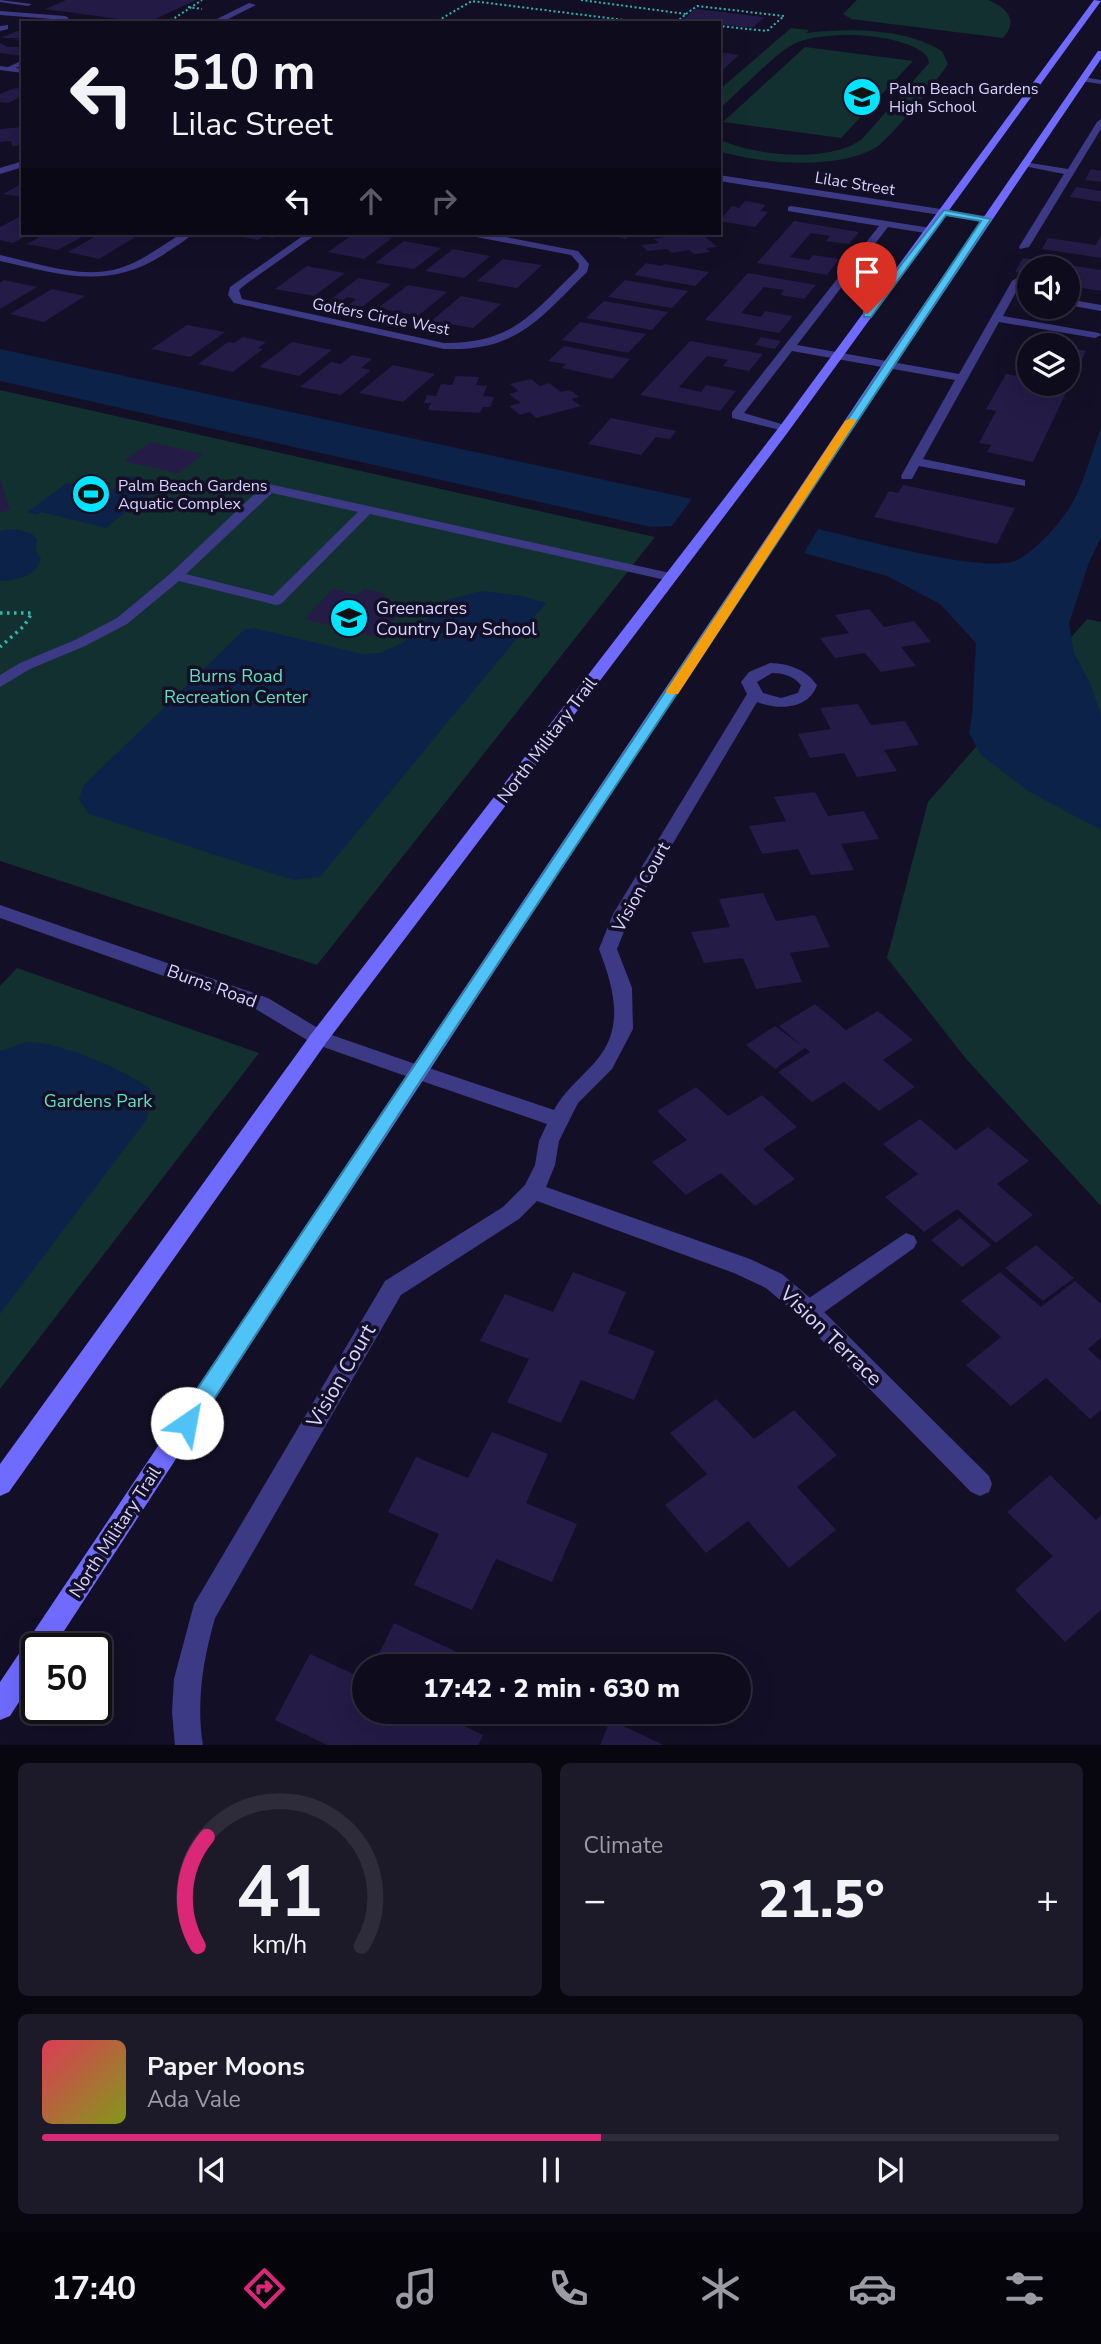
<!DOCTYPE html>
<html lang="en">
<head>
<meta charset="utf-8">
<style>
  :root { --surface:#0e0b1c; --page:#1c1929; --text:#f1f3f6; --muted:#9b9ba3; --line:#2e2b3b; --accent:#db2777 }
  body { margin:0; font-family:"Nunito Sans",sans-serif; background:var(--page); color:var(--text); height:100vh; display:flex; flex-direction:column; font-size:26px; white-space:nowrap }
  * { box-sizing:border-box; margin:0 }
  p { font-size:23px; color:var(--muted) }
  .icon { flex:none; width:38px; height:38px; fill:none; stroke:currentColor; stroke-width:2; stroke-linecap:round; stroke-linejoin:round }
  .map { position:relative; height:1745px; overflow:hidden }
  .side { display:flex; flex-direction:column; gap:18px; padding:18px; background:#08060f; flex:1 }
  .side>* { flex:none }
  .banner { position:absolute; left:21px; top:21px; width:700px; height:214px; border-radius:0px; box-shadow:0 7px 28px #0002,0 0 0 2px var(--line); background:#0e0b1c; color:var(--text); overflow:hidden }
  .buttons { position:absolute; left:1017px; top:256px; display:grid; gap:14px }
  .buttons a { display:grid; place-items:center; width:63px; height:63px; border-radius:50%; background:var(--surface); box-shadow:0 7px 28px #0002,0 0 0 2px var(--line); font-size:35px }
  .speed { position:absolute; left:21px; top:1633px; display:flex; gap:14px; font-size:35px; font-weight:700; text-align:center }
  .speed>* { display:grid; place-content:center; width:91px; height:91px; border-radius:50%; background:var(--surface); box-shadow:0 7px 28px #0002,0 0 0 2px var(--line); line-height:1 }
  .speed .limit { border:4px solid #111; border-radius:10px; background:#fff; color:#111 }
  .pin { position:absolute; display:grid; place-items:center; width:60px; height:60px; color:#fff; margin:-72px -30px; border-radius:50% 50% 50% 0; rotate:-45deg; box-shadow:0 0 7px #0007 }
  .pin .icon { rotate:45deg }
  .me { position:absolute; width:77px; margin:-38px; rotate:33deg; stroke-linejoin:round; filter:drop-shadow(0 0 5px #0008) }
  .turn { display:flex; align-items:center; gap:24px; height:147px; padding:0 35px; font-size:32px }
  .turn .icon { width:91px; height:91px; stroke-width:2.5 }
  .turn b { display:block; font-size:49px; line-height:60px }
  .lanes { display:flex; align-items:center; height:66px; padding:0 35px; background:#0003; justify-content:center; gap:35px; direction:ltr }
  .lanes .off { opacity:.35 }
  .big { font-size:52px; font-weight:800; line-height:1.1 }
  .side .card { flex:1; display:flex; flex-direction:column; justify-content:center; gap:10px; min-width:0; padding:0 24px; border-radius:10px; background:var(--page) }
  .side .dial { align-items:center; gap:0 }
  .dial svg { height:182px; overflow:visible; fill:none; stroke:var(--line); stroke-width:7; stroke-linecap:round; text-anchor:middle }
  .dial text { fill:var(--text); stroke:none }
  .song { display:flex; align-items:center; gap:21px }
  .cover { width:84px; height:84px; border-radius:10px; background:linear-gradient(135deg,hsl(350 70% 55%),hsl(70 70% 35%)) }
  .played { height:7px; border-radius:4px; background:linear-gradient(90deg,var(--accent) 55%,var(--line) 55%) }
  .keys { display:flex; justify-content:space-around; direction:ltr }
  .heat { display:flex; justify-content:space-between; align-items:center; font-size:38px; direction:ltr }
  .side .tiles { flex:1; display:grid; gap:18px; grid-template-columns:1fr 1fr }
  .card:last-child { grid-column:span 2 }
  .trip { position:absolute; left:352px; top:1654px; width:399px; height:70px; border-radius:35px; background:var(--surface); box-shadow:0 7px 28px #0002,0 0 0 2px var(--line); font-weight:800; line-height:70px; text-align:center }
  .menu { display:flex; height:112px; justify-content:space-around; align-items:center; background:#06040b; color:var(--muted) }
  .menu .icon { width:49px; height:49px }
  .menu .on { color:var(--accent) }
  .menu b { font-size:32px; color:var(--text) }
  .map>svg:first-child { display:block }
  .green { fill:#12302f }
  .water { fill:#0c2248 }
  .building { fill:#241b47 }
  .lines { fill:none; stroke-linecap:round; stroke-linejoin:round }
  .path-far1 { stroke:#2fb8b0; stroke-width:2; stroke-dasharray:2 2.5; stroke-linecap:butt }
  .path { stroke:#2fb8b0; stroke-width:3.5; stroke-dasharray:2.5 4.5; stroke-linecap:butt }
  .service { fill:#3d3a85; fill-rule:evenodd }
  .minor { fill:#3d3a85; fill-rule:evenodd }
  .tertiary { fill:#3d3a85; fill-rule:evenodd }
  .secondary { fill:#6f6bff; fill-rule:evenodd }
  .route { fill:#4fc3f7; stroke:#337fa1; stroke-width:2 }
  .slow { fill:#f59e0b }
  .labels { text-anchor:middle; stroke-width:7; stroke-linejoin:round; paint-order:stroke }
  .far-poi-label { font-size:16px; fill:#d9d4ff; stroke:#130f26; text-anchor:start }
  .far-street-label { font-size:16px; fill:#d9d4ff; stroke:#130f26 }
  .poi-label { font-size:18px; fill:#d9d4ff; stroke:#130f26; text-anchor:start }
  .park-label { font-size:18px; fill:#5fe0c0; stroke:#130f26 }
  .street-label { font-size:18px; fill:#d9d4ff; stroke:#130f26 }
  .near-street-label { font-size:21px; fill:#d9d4ff; stroke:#130f26 }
</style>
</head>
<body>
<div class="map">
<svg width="1101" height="1746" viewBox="0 0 1101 1746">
  <rect width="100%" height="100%" fill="#130f26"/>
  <g class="green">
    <path d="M857 0H988C1007 8 1019 20 1003 38L851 19 843 14Z"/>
    <path d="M791 28 809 30 806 33C849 28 904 28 942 51L948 64C938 80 892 136 878 146 840 171 760 164 719 151V139C753 156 832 164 863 138L929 63 927 56C903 32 821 29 792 45 770 58 740 91 719 109V90Z"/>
    <polygon points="805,47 913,61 841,138 723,122"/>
    <polygon points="0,390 655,537 317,965 0,861"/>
    <polygon points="1087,619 1101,622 1101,1206 967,1060 887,958 928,802"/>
    <polygon points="17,968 259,1053 0,1389 0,986"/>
  </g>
  <g class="water">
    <polygon points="0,349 692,499 672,526 651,527 0,381"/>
    <path d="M1101 428V537L1088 565 1069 624 1074 653 1091 685 1101 715V830L1028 791 981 755 969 733 972 714 976 643 940 604 887 576 804 553 818 529C858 538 986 575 1017 560 1037 550 1058 525 1070 507 1083 486 1092 452 1101 428Z"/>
    <polygon points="130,476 161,484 106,528 41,512 37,515 27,512 67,483 76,484 73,488 105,496"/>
    <path d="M6 529 20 530 32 534 37 539 36 551 41 559C36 577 16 580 0 581V531Z"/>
    <polygon points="481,591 522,596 546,603 320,877 293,880 89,814 79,799 84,785 244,630 254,628 362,654 381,653 404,642 447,600"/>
    <path d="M26 1042C63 1042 121 1069 151 1089L147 1119 0 1314V1051Z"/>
  </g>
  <g class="building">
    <polygon points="66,0 196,0 147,23 45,9"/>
    <polygon points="696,9 765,17 752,28 682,20"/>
    <polygon points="17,31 23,32 23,41 15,40 20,38 1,38"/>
    <polygon points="0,43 8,47 22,47 18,48 23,49 23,56 0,53"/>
    <polygon points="719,52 739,55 719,73"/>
    <polygon points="15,88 23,89 23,96 8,103 0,102 0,94"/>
    <polygon points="23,127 23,145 12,146 11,141 0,142 0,129"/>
    <polygon points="1091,169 1101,171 1101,182 1085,180"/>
    <polygon points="23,183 23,197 3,194"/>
    <polygon points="1076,187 1101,191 1101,202 1070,197"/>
    <polygon points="745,201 766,205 760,211 768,212 755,227 719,221 732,206 739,208"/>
    <polygon points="23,215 23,233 31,233 13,243 0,240 0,227"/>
    <polygon points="794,221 859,232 849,244 826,241 830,236 811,233 790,257 809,260 813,255 839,259 827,275 757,263"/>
    <polygon points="47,233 89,233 58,250 27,244"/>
    <polygon points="101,233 137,236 99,259 68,252"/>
    <polygon points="236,233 280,233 273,238 264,236 258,240 233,235"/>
    <polygon points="355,233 361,233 392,238 364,259 328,252"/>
    <polygon points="600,233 632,233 626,239"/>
    <polygon points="669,233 701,233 717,247 706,248 710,252 694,254 689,250 672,253 667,249 648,251 641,245 659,243 654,239 672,236"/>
    <polygon points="1101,235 1101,258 1042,249 1048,238 1096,245"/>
    <polygon points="404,241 441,248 414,269 375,263"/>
    <polygon points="453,249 490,256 464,278 425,271"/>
    <polygon points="1023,258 1101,270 1101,291 1068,286 1068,268 1029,268 1029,280 1024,279 1027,274 1015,272"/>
    <polygon points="503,259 542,265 517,288 477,281"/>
    <polygon points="646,263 662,266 664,264 709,272 695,286 634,275"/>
    <polygon points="307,266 345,273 314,296 275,289"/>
    <polygon points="748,273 816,285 804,299 780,295 784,290 764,287 741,313 761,317 765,311 793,316 779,333 705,320"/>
    <polygon points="358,278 391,284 362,307 349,305 356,299 347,297 340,303 329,301"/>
    <polygon points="4,280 37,287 0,309 0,283"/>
    <polygon points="625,280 688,291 672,308 608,297"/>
    <polygon points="408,285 447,292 418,316 378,308"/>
    <polygon points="52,289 85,296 44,322 10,314"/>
    <polygon points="461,296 501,304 473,328 431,321"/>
    <polygon points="604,301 668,312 652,330 586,318"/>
    <polygon points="580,322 646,334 628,353 562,340"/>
    <polygon points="187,325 225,332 190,357 151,349"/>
    <polygon points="243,337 266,342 258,348 263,349 233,372 198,364 228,342 234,343"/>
    <polygon points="761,337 781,341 775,349 755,345"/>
    <polygon points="690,341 763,354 749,371 723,366 728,360 707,356 679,387 701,392 706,385 736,391 720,411 640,395"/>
    <polygon points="292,342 332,350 299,376 259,367"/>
    <polygon points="564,346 630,359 612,379 562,368 566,364 548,361"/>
    <polygon points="1068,347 1086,351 1033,462 987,452 991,445 979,443 996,411 986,409 1006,374 1015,376 1029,350 1029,383 1068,383"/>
    <polygon points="352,355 372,359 361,368 371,370 341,395 300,387 331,362 341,364"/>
    <polygon points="393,365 435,374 403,402 359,393"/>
    <polygon points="456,376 479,377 476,385 487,386 483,396 494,397 490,407 483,407 480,413 428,410 431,403 424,403 427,395 436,396 441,384 452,385"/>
    <polygon points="531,379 540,386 549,383 561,392 570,390 579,397 571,399 581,406 536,418 530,412 520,415 509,406 521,403 509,394 519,391 510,384"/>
    <polygon points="611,418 676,431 670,439 656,437 641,455 588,444"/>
    <polygon points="150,442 203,454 179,473 124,461"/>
    <polygon points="0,479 10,510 0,512"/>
    <polygon points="903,485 1015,508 997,544 874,517 889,491 898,493"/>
    <polygon points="333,589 358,595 364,589 385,594 379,601 405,607 377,637 304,619"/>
    <polygon points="869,609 884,627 914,621 931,642 901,647 916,666 881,672 865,653 835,658 820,638 849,633 835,615"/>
    <polygon points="858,704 871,725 905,721 919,745 884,750 897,771 857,777 844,753 810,758 798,734 831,729 820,708"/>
    <polygon points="815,792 828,816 864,811 879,839 841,844 854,870 811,875 798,849 762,854 749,826 786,821 774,797"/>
    <polygon points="763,893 776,921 815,915 830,947 790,953 802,982 756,989 743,958 704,963 691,932 730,927 719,899"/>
    <polygon points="815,1004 846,1030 878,1011 913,1040 883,1060 915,1087 879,1111 844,1082 812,1102 778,1072 810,1052 805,1048 775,1069 746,1045 775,1026 802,1046 779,1026"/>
    <polygon points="696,1087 728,1116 762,1095 797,1127 763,1149 795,1179 755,1206 721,1173 686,1195 652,1162 687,1140 657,1111"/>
    <polygon points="920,1119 956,1150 988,1127 1029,1161 997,1184 1033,1215 996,1243 957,1209 924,1232 885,1197 918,1174 883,1144"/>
    <polygon points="960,1218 991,1245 962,1267 931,1240"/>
    <polygon points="1036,1245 1074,1278 1043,1301 1005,1268"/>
    <polygon points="573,1272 626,1292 608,1333 655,1351 634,1400 581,1380 561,1423 507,1402 529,1359 480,1341 505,1294 553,1312"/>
    <polygon points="1000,1272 1041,1307 1075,1281 1101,1304 1101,1338 1088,1349 1101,1361 1101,1410 1090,1419 1046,1378 1011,1406 966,1365 1001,1337 961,1301"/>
    <polygon points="716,1399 754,1439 794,1410 837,1455 797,1487 836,1530 789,1568 748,1521 706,1553 665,1505 707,1474 670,1433"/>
    <polygon points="492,1432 548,1454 526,1503 577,1524 552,1582 496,1559 472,1610 414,1585 439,1534 388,1512 416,1457 468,1478"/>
    <polygon points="1050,1475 1096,1520 1101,1515 1101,1610 1065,1642 1015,1590 1053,1556 1007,1512"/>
    <polygon points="394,1623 455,1651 448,1666 373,1666"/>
    <polygon points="310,1654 364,1679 364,1712 435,1712 483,1735 478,1746 329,1746 275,1720"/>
    <polygon points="610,1720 666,1746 600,1746"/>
  </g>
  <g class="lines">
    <g class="path-far1">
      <polyline points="581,0 686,14 679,20 684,23"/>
      <polyline points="188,7 202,9"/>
      <polyline points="686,14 697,6 784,16 767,31 719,26"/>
      <polyline points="167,23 202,0"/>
      <polyline points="434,23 472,1 648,23"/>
    </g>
    <polyline class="path" points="0,613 32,613 24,626 0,647"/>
    <g class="service">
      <polygon points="0,0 32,4 28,6 0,2"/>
      <polygon points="249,3 256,5 220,23 209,23"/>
      <polygon points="0,11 65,16 69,18 65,20 0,15"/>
      <polygon points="8,25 8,29 0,31 0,26"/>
      <polygon points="23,60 23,65 8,71 4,69"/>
      <polygon points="1083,77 1101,80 1101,84 1080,81"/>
      <polygon points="1101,119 1101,129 1029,247 1020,249 1019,247 1064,174 1019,165 1024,162 1068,169 1097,122"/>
      <polygon points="791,206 931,228 936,231 931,234 888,227 797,345 959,374 1012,281 1017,278 1022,281 1003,316 1099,333 1101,335 1095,338 999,322 923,459 1025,480 1025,486 919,466 912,479 902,479 901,476 955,380 792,351 744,413 788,426 788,432 732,418 732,412 879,226 788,211 788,207"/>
      <polygon points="1068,299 1101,305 1101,311 1068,305"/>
      <path d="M269 484 670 573 677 577 670 581 370 514 281 604 276 605 179 581 127 624 85 646 30 669 0 687V675L20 663 75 640 117 618 171 573 264 485ZM272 493 358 512 273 596 186 574Z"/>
      <polygon points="906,1233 914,1236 917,1242 914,1248 816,1318 808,1321 800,1318 797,1311 800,1304"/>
    </g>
    <g class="minor">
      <polygon points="0,66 23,69 23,73 0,70"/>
      <polygon points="23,161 23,167 0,174 0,168"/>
      <polygon points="719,175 986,216 991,219 986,222 719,181"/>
      <path d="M183 233H194C185 241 173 248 163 255 106 291 60 274 0 261V255C37 263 82 280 120 268 143 261 162 245 183 233Z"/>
      <path d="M307 233H318L246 284 239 290 242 299 444 343C513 344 532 313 578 269L579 264 571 255 471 236 466 233H485L578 251 589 264 587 272C538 320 518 351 444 349L234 303 228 295 230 287Z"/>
      <path d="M770 663C790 664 805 669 817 685 808 710 779 710 757 702L631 914 617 949 632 988 633 1029 612 1069 578 1103 559 1141 555 1165 546 1187 750 1259 782 1274 809 1297 989 1476 992 1484 989 1492 980 1496 971 1492 793 1311 766 1288 734 1273 537 1201 519 1219 401 1295 215 1618C203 1660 196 1702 203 1746H175L172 1712 174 1679 194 1604 385 1281 503 1207 525 1185 535 1165 539 1141 547 1124 410 1077 407 1072 410 1067 417 1064 554 1110C565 1090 581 1078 596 1061 626 1026 613 987 599 949L613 914 747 694 741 682 749 672ZM772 673C784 673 793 676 801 685L798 693 781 698 763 693 757 682Z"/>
    </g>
    <polygon class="tertiary" points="0,905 268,998 326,1033 424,1067 427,1072 424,1077 417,1080 312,1043 254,1008 0,918"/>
    <g class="secondary">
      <polygon points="1094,0 1101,1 788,432 326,1043 9,1492 0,1496 0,1464 312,1033 780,426"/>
      <path d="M1098 51H1101V59C745 584 399 1116 53 1648H37V1674L10 1716 0 1720V1682L882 365Z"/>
    </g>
  </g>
  <polygon class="route" points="944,210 991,219 423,1077 194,1430 187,1433 179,1430 176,1423 179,1416 981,221 946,215 871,317 864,317 864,312"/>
  <polygon class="slow" points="851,418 856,421 680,691 678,694 668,694 666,691 845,421"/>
  <defs>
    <symbol id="school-disc" viewBox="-11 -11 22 22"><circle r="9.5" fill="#00e5ff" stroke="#130f26"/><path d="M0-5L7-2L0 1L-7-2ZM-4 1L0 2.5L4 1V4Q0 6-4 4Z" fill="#111"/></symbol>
    <symbol id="stadium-disc" viewBox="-11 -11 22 22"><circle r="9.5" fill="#00e5ff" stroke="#130f26"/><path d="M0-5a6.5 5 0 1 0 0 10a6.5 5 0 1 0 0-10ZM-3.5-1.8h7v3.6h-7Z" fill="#111"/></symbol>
  </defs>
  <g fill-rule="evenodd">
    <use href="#school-disc" x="840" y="75" width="44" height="44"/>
    <use href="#stadium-disc" x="69" y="472" width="44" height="44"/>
    <use href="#school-disc" x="327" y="596" width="44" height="44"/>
  </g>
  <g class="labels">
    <g class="far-poi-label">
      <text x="889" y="94">Palm Beach Gardens<tspan x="889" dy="18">High School</tspan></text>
      <text x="118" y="491">Palm Beach Gardens<tspan x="118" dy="18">Aquatic Complex</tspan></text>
    </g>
    <g class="far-street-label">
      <text transform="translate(855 183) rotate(9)" y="6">Lilac Street</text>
      <text transform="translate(381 316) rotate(11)" y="6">Golfers Circle West</text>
    </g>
    <g class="poi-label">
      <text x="376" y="614">Greenacres<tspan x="376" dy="21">Country Day School</tspan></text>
    </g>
    <g class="park-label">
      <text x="236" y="682">Burns Road<tspan x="236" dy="21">Recreation Center</tspan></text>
      <text x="98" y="1107">Gardens Park</text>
    </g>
    <g class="street-label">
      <text transform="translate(547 740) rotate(-53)" y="6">North Military Trail</text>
      <text transform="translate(641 887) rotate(-61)" y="6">Vision Court</text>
      <text transform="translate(212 986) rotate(20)" y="6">Burns Road</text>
      <text transform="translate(115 1532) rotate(-57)" y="6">North Military Trail</text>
    </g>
    <g class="near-street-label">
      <text transform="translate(831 1336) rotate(44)" y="7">Vision Terrace</text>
      <text transform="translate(341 1376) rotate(-60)" y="7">Vision Court</text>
    </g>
  </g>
</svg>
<div class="buttons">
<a><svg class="icon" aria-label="sound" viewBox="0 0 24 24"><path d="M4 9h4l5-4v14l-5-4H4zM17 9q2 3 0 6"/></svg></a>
<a><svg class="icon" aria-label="layers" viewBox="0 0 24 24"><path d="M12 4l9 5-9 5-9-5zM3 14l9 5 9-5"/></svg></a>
</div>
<div class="speed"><div class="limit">50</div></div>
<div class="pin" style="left:867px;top:314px;background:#d93025"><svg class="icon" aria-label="arrive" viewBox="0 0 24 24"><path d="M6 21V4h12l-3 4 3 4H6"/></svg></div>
<svg class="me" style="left:187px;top:1423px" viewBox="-20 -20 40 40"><circle r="19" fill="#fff"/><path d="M0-13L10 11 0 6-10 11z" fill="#4fc3f7"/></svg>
<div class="trip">17:42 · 2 min · 630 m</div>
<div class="banner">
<div class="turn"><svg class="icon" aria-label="left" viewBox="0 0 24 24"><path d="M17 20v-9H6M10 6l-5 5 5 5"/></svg><div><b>510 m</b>Lilac Street</div></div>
<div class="lanes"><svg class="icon" aria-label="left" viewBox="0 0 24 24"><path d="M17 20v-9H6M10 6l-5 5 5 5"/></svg><svg class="icon off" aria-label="ahead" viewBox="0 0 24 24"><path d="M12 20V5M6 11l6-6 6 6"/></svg><svg class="icon off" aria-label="right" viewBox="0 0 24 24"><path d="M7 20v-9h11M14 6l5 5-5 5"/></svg></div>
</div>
</div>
<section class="side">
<div class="tiles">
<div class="card dial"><svg viewBox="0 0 100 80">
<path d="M14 69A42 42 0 1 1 86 69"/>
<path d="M14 69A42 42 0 0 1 18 21" stroke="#db2777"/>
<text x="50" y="56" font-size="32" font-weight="700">41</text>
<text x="50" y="72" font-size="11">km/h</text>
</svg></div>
<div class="card"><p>Climate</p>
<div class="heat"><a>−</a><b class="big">21.5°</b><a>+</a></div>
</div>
<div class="card">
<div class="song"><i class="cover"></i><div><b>Paper Moons</b><p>Ada Vale</p></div></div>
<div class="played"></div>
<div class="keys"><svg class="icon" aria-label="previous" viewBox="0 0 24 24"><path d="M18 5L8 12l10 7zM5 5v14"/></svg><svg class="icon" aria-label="pause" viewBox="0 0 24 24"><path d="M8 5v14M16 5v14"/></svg><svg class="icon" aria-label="next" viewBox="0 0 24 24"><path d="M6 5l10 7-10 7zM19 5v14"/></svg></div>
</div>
</div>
</section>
<nav class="menu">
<b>17:40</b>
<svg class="icon on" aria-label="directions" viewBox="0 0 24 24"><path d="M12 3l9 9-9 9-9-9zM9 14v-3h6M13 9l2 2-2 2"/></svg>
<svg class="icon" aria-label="music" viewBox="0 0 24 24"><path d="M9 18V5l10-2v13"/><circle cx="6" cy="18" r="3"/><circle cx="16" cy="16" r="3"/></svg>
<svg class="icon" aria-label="phone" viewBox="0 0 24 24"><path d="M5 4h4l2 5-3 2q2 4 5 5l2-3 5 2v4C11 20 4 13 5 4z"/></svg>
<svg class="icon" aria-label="climate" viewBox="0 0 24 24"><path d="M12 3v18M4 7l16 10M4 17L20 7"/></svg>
<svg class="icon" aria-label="car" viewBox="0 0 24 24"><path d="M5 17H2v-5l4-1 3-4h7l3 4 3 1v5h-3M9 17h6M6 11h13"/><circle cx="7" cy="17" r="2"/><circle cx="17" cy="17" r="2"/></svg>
<svg class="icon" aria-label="filters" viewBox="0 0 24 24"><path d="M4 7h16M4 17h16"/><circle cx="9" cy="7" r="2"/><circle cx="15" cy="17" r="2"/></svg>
</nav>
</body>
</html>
